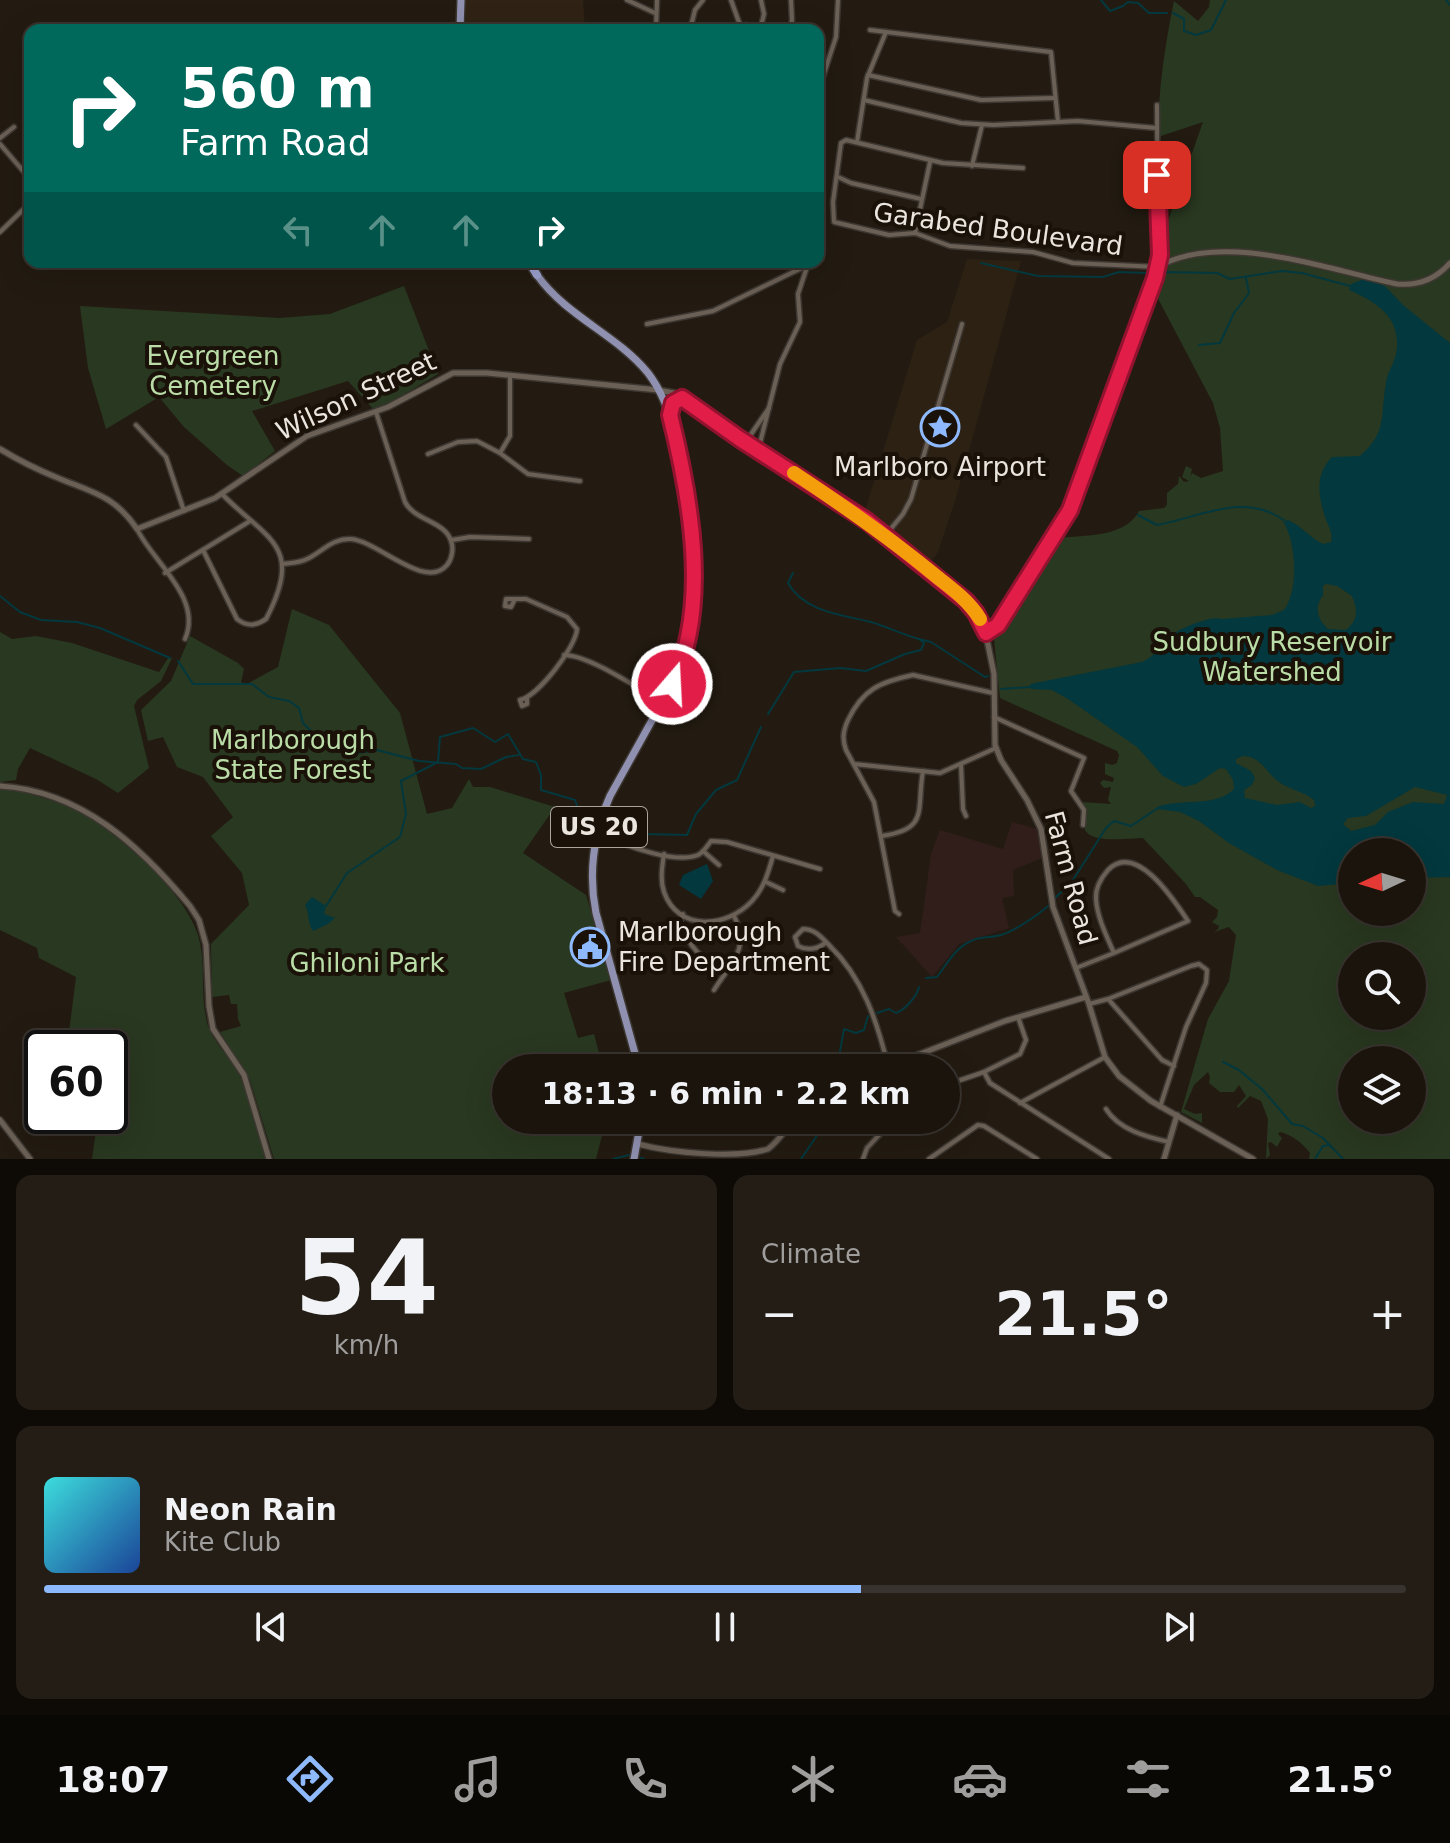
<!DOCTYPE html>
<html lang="en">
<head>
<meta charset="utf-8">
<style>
  :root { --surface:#1a140d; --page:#231d16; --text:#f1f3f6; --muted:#9f9e9d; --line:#38332e; --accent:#8eb9fc }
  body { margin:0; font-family:"DejaVu Sans",sans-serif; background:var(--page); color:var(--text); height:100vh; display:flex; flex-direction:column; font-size:30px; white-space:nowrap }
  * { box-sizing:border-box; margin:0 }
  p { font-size:26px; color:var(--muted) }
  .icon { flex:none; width:44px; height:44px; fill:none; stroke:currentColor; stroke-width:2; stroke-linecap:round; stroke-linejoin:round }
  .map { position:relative; height:1159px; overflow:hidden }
  .details { display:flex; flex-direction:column; gap:16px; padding:16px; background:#0e0b07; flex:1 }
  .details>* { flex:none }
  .guide { position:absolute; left:24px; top:24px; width:800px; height:244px; border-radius:16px; box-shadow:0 8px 32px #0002,0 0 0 2px var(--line); background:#00695c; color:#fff; overflow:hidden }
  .needle { width:52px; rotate:266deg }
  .buttons { position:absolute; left:1338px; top:838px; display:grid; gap:16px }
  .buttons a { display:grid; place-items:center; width:88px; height:88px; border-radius:50%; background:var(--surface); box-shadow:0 8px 32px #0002,0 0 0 2px var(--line); font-size:40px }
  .speed { position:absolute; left:24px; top:1030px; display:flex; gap:16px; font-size:40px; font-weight:700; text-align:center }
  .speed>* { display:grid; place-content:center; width:104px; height:104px; border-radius:50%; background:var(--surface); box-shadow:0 8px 32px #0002,0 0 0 2px var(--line); line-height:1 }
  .speed .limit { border:4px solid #111; border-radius:12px; background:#fff; color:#111 }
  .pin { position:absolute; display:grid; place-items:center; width:68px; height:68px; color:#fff; margin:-34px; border-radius:16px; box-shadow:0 4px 12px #0006 }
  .me { position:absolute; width:88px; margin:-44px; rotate:19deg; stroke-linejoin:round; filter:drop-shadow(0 0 6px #0008) }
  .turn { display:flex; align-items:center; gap:28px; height:168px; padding:0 24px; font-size:36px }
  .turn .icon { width:104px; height:104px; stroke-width:2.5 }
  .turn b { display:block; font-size:56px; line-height:68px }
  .lanes { display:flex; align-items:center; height:76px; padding:0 24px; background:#0003; justify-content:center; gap:40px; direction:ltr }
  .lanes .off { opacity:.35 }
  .big { font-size:60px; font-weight:700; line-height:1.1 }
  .details .card { flex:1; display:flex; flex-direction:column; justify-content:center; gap:12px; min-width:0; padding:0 28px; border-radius:16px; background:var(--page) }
  .details .dial { align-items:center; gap:0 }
  .dial b { font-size:104px; line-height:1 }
  .song { display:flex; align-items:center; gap:24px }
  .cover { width:96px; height:96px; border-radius:12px; background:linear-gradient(135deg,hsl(180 70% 55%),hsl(220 70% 35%)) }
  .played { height:8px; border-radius:4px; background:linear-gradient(90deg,var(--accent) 60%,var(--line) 60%) }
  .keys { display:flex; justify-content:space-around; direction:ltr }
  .heat { display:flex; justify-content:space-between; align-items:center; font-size:44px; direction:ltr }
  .details .tiles { flex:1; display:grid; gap:16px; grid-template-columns:1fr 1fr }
  .card:last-child { grid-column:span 2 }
  .trip { position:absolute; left:492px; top:1054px; width:468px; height:80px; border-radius:40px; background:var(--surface); box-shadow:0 8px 32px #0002,0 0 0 2px var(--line); font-weight:700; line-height:80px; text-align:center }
  .tabs { display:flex; height:128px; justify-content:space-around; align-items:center; background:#0a0805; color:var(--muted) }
  .tabs .icon { width:56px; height:56px }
  .tabs .selected { color:var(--accent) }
  .tabs b { font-size:36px; color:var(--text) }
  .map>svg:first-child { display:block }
  .built { fill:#302315 }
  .industrial { fill:#2d2113 }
  .education { fill:#311e1b }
  .green { fill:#293820; fill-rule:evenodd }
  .water { fill:#02383e; fill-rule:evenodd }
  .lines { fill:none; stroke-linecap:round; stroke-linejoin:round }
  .stream { stroke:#02383e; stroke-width:2 }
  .minor-casing { stroke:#3d3732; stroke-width:7 }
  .tertiary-casing { stroke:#3d3732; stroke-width:8 }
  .primary-casing { stroke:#3d3732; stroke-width:10 }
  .trunk-casing { stroke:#3d3732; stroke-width:11 }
  .minor { stroke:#6b6055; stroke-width:4 }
  .tertiary { stroke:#6b6055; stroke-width:5 }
  .primary { stroke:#9091b1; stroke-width:7 }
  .trunk { stroke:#9ca2d0; stroke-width:8 }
  .route-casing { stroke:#92132f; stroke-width:20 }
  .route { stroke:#e11d48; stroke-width:14 }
  .slow { stroke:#f59e0b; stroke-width:14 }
  .labels { text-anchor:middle; stroke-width:8; stroke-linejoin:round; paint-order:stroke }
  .shield { fill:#1a1108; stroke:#aca59e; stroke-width:2 }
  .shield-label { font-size:24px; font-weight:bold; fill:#ebe5df }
  .street-label { font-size:26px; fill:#ebe5df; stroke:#1a1108 }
  .park-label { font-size:26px; fill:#badda7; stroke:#1a1108 }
  .poi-label { font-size:26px; fill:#ebe5df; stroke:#1a1108 }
</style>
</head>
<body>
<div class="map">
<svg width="1450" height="1159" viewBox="0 0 1450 1159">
  <rect width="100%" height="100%" fill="#231b11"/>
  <polygon class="built" points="466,0 583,0 585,30 466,30"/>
  <polygon class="industrial" points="967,259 1021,261 956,498 938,552 929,564 864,514 917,340 947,322"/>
  <polygon class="education" points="1012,822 1037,829 1042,858 1013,870 1014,896 1002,898 1009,928 959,944 932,977 896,937 920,933 931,854 940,830 1003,849"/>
  <g class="green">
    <path d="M1210 0H1450V1159H1309L1310 1153C1301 1142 1294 1136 1280 1132L1278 1134 1282 1138 1277 1147 1271 1142 1268 1143 1270 1155 1266 1159 1268 1119 1261 1101 1250 1096 1238 1108 1237 1106 1246 1096 1239 1085 1234 1092H1220L1209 1083 1210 1077 1208 1072 1194 1085 1184 1109 1195 1114 1202 1113V1123L1181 1112 1208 1019 1229 981 1236 935 1229 927 1214 932 1218 929 1219 926 1212 922 1217 917 1218 910 1200 897H1195L1186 884 1143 838C1129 838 1092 844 1085 830 1083 825 1086 816 1086 810L1081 802 1111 804 1108 800 1111 787 1104 788 1100 783 1103 780 1113 782 1114 778 1105 774V763L1112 765 1117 763 1119 755 1117 751 1000 698 994 639 1058 538C1085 535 1125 538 1139 511L1164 508 1167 505V493L1178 484 1179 476 1184 482 1189 481 1182 477 1186 466 1192 469 1190 477 1192 473 1201 478 1223 471 1220 428 1213 403 1154 291 1166 260 1163 255 1162 238 1203 122 1158 137C1158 91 1165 45 1174 1L1198 21 1209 7ZM1352 852H1412V912H1352ZM1352 956H1412V1016H1352ZM1352 1060H1412V1120H1352Z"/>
    <polygon points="404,286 438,374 395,400 373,409 348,381 252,411 275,451 243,476 227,465 184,427 159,397 106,429 88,368 80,306 279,318 330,314"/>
    <polygon points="292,609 329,625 400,713 427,814 452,808 469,779 473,787 490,787 555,807 523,853 586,895 611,980 564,993 578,1038 594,1034 603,1068 506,1068 506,1120 606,1120 596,1159 274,1159 250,1080 220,1032 241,1026 238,1019 237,1004 231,1004 229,995 212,997 211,944 249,905 242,873 211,836 233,817 203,777 177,767 163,737 148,741 141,710 171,681 190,636 238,663 244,669 241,682 245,685 278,667"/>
    <polygon points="0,632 12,639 36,636 72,643 159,672 169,657 172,658 161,681 137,700 134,706 149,768 118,793 96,779 30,748 18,769 16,780 0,782"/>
    <path d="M21 789C35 798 56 800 72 808 113 828 185 891 198 935 207 965 199 996 208 1026 214 1043 229 1056 238 1072 251 1098 257 1131 266 1159H92L98 1116H110V1048H67L76 977 39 958 37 948 0 930V790Z"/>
  </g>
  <g class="water">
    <path d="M1364 279 1385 286 1403 305 1450 343V877L1412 878V852H1352V883L1318 886 1277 870 1229 843 1199 821 1180 812 1158 809 1157 807C1180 798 1216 808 1234 789L1233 780 1226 769 1220 768 1196 784 1184 787 1163 776 1137 747 1068 699 1052 690 1031 689 1030 684 1142 662C1156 656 1160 646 1169 637 1178 629 1211 615 1222 619L1272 615 1284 610C1299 590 1296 543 1284 523L1288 520C1302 526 1309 537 1323 544L1331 542C1333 532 1328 526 1325 517 1318 495 1315 474 1332 457L1360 456C1388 432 1380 415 1386 383 1387 373 1394 364 1396 354 1403 319 1377 302 1349 290L1351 284ZM1326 584 1337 586 1352 596C1358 611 1358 620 1346 630L1328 629C1317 619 1314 607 1323 595V586ZM1243 756C1262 757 1265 772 1279 782 1290 790 1303 791 1314 800L1315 806 1311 808 1300 802 1277 805 1245 798 1244 790 1252 785 1255 778 1251 771 1236 763V759ZM1415 787 1447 795 1444 804 1413 802 1388 812 1375 825 1351 831 1343 824 1348 818 1366 816Z"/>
    <polygon points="707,864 713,881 701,899 679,885 683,875"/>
    <path d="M312 897 326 906 324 914 335 918 328 924 313 931C307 923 310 914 305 905Z"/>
  </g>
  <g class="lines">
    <g class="stream">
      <polyline points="1101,0 1110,11 1123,6 1128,2 1138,3 1149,13 1167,13"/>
      <polyline points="1446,0 1450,5"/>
      <polyline points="1173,13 1184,19 1184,31 1196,35 1211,30 1226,0"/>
      <polyline points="981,263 1038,276 1103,277 1119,272 1148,273"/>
      <polyline points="1161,272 1217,273 1230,279 1282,271 1302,273 1350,286"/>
      <polyline points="1199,345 1220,343 1234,313 1249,293 1246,278"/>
      <path d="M1138 515 1157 525C1201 517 1244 491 1285 521"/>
      <path d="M793 573 788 583C804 612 843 615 871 622 888 627 903 635 919 639"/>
      <polyline points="0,596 20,612 41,620 77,622 100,628 170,658"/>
      <polyline points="178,661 193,684 252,684 269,697 289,701 299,708 303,723 315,735 319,734 352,754 377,750 419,761 456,764 462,768 481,769 506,757 519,755"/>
      <polyline points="1001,689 1031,687"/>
      <polyline points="768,714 794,672 840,668 866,671 905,654 921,650 924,643 919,639 931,642 985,677 988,676"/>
      <polyline points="606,824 644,834 687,835 696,814 716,790 737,780 761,727"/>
      <polyline points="1056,897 1071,883 1106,828 1114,821 1131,826 1158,808"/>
      <polyline points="326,906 347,873 400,837 406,814 401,781 438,762 440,737 473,728 495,742 508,734 523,759 536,762 541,775 541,790 575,800 577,806 596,818"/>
      <path d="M926 978 937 977C947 964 955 948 971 941 980 936 991 938 1001 935 1014 931 1037 916 1048 906"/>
      <path d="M877 1013 889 1009 896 1013C905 1010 917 996 919 987"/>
      <polyline points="1223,1062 1239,1070 1263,1090 1292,1124 1303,1126 1323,1138 1343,1159"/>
      <polyline points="837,1068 844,1029 856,1033 864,1030 868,1016"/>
      <polyline points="641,1158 644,1159"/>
      <polyline points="613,1159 629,1155"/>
      <polyline points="801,1159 816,1137 823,1120"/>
      <polyline points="1315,1159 1323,1146 1330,1145"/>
    </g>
    <defs>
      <g id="minor">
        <polyline points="627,0 655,13"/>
        <polyline points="731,0 740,25"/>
        <polyline points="656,30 657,0"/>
        <polyline points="690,30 695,10 703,0"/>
        <polyline points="731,30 746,25 761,29"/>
        <polyline points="760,30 764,14 761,0"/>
        <polyline points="790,30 792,20 791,0"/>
        <polyline points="870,30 1051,52 1058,122"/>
        <polyline points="868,75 981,100 1054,98"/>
        <polyline points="818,92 836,37 838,0"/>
        <polyline points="864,100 961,123 993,125 1078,121 1156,128"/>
        <polyline points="0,138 14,127"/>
        <polyline points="857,142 867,78 886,32"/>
        <polyline points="0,144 30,179"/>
        <polyline points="972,166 982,125"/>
        <polyline points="1023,168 943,163 846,140 841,143 833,202 834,222 889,235 915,233 950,246 1033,252 1073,263 1158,267 1157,105"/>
        <polyline points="838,177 851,183 921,199"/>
        <polyline points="0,232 30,203"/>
        <polyline points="915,233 930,162"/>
        <polyline points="818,261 821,259"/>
        <polyline points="647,324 713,311 814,262"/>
        <polyline points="136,425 166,457 184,511"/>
        <polyline points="745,443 769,408"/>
        <polyline points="758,451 780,364 800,322 798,294 807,267"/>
        <polyline points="500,453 510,436 510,375"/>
        <polyline points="428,454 458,442 477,441 500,453 528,474 580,481"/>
        <path d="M137 529C153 562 203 598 185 639"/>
        <polyline points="885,536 903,514 911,499 962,324"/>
        <polyline points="452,540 470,537 529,539"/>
        <path d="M203 550 237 619C247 627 256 626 266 619 305 545 267 540 222 494"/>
        <path d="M282 564C291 563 299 563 307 559 322 552 332 538 351 539 378 541 425 591 447 565 452 559 454 548 451 541 445 521 415 521 405 502L376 412"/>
        <polyline points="165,573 250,521"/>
        <path d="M514 601 511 607 505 606 506 599H526L567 617 577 629C576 647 538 696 520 700L522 706 527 704V698"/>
        <path d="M564 655C589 655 637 688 661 701"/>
        <polyline points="994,717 1084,758 1071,791 1084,810 1083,825"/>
        <polyline points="854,764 940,773 996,748"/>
        <polyline points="961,765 963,809 966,816"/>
        <path d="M597 834C621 843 673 865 698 855 704 852 707 846 711 841L727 842 820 869"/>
        <path d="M882 836C930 829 916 810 923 771"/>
        <polyline points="703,851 719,865"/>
        <path d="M664 854C662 867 660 880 664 892 678 932 727 928 752 901 764 888 768 873 773 856"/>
        <polyline points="766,882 783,890"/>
        <path d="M683 914 680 922C689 948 702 959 725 973"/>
        <path d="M899 914 895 911 874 802 846 750C842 739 843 731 848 720 863 689 880 682 913 675L993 693"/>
        <path d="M826 942C819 949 807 951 798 946L795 937 803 929C815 929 821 937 829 945 863 978 877 1021 888 1066"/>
        <path d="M1076 968 1114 953C1107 937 1097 917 1096 899 1095 888 1101 878 1108 870 1136 841 1174 900 1188 921L1114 953"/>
        <path d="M714 990C731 963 751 948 734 916"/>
        <polyline points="1109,1000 1162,1060 1174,1066"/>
        <polyline points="1089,1004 1108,999 1191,966 1199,964 1207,970 1206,983 1186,1027 1160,1107"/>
        <polyline points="984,1072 990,1083 1109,1159"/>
        <polyline points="946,1085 984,1072 1020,1054 1026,1040 1018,1017"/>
        <polyline points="1020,1103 1105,1057"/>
        <path d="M1106 1109C1119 1130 1147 1137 1169 1142"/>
        <polyline points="863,1159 867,1148 893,1120"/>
        <polyline points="929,1159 978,1125 984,1126 1037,1159"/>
      </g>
      <g id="tertiary">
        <polyline points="670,414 673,403 682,398"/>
        <path d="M0 449C18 460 38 470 58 478 92 492 115 496 137 529L215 498 307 436 388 407 453 373H487L658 390 674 393 691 403 740 439 860 517 954 590 972 607 986 635 994 674 995 745 1001 760 1027 800 1041 829 1053 907 1089 1004 1105 1057 1119 1076 1151 1101 1253 1159"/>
        <path d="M986 633 1003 618 1070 510 1158 267C1221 230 1330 270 1397 284 1418 286 1436 279 1450 263"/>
        <path d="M0 786C82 791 140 846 190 906L199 920 206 945 209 1006 213 1029 244 1075 269 1159"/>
        <polyline points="884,1068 1005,1021 1086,997"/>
        <polyline points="0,1120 30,1159"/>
        <path d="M638 1144C672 1153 738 1159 768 1149 779 1141 785 1130 793 1120"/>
        <polyline points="1164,1159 1177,1115"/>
      </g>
      <g id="primary">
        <polyline points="460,30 461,0"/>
        <path d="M537 275C567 317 616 334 648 373 662 391 669 412 675 434"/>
        <path d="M639 1068 596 913C588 873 594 833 610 796L676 677 683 655 689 621"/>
        <polyline points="634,1159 641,1120"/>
      </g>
      <g id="trunk">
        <polyline points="529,262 537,275"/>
        <path d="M675 434C687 496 701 558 689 621"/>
      </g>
    </defs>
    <use href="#minor" class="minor-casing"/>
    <use href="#tertiary" class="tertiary-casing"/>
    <use href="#primary" class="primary-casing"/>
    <use href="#trunk" class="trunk-casing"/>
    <use href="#minor" class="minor"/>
    <use href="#tertiary" class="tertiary"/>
    <use href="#primary" class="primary"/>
    <use href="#trunk" class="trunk"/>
  </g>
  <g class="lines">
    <defs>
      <path id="route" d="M672 684C711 607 690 495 670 415L673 403 682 398 740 439 867 521 966 601 976 613 986 633 998 625 1070 510 1155 278 1160 255 1157 175"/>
    </defs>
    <use href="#route" class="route-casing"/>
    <use href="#route" class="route"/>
    <path class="slow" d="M794 473C841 504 887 536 931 572 949 587 968 599 980 619"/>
  </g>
  <defs>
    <symbol id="sight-ring" viewBox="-11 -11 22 22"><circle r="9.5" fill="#1a1108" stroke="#8eb9fc" stroke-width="1.5"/><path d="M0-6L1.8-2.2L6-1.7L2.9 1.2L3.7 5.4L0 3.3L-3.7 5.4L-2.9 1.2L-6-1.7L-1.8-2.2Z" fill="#8eb9fc"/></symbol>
    <symbol id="civic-ring" viewBox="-11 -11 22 22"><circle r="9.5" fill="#1a1108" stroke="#8eb9fc" stroke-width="1.5"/><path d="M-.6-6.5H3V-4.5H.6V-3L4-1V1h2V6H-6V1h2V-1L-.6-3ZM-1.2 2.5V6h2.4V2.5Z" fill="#8eb9fc"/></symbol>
  </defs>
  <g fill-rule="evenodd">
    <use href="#sight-ring" x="918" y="405" width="44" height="44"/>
    <use href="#civic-ring" x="568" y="925" width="44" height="44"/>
  </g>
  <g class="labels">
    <rect class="shield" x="551" y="807" width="96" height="40" rx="6"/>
    <g class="shield-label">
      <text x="599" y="835">US 20</text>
    </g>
    <g class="street-label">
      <text transform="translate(998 229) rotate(8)" y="9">Garabed Boulevard</text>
      <text transform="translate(356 396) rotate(-25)" y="9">Wilson Street</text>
      <text transform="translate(1071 878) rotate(75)" y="9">Farm Road</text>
    </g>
    <g class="park-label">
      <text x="213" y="365">Evergreen<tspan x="213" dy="30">Cemetery</tspan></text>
      <text x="1272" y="651">Sudbury Reservoir<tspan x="1272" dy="30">Watershed</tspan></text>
      <text x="293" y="749">Marlborough<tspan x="293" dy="30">State Forest</tspan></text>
      <text x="367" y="972">Ghiloni Park</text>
    </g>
    <g class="poi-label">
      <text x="940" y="476">Marlboro Airport</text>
      <text x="618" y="941" text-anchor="start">Marlborough<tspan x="618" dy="30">Fire Department</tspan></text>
    </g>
  </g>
</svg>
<div class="buttons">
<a><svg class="needle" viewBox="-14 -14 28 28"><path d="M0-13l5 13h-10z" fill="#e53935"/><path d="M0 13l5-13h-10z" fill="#9f9e9d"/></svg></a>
<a><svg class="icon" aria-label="search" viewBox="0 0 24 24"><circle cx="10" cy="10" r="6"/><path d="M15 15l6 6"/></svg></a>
<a><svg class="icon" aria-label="layers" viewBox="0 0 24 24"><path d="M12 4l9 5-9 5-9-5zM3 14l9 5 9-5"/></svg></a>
</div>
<div class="speed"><div class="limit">60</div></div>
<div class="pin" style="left:1157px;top:175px;background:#d93025"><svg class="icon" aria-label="arrive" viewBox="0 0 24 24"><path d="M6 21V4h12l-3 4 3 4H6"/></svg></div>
<svg class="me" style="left:672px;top:684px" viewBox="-20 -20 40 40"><circle r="17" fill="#e11d48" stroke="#fff" stroke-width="3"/><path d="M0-11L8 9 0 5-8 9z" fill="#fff"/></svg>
<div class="trip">18:13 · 6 min · 2.2 km</div>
<div class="guide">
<div class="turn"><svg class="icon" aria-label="right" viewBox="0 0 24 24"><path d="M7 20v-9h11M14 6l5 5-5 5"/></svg><div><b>560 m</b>Farm Road</div></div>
<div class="lanes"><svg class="icon off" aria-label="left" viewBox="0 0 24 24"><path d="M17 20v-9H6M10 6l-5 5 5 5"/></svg><svg class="icon off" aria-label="ahead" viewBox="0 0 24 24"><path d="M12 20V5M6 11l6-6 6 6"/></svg><svg class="icon off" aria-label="ahead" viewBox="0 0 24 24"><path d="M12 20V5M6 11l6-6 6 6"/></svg><svg class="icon" aria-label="right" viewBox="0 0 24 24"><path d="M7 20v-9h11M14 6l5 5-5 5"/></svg></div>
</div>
</div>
<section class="details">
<div class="tiles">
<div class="card dial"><b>54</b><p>km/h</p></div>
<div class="card"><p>Climate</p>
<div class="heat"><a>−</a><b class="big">21.5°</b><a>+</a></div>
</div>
<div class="card">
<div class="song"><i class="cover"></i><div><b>Neon Rain</b><p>Kite Club</p></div></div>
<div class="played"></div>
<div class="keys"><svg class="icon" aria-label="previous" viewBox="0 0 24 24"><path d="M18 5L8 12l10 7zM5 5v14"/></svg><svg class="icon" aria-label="pause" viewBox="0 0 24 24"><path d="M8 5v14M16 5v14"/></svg><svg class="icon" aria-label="next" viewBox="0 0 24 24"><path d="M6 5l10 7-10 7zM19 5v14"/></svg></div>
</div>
</div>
</section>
<nav class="tabs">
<b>18:07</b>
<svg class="icon selected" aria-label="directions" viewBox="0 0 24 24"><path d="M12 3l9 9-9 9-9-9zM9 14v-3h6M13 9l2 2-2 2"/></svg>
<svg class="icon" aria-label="music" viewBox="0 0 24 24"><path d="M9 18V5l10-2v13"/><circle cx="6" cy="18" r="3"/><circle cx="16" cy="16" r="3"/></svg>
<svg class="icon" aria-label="phone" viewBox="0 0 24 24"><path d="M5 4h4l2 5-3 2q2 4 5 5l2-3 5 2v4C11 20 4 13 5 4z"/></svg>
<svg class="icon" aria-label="climate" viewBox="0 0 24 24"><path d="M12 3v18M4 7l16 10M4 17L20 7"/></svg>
<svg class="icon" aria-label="car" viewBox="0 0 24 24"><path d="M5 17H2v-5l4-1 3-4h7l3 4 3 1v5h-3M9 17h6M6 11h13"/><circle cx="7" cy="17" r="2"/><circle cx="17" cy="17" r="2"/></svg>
<svg class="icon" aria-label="filters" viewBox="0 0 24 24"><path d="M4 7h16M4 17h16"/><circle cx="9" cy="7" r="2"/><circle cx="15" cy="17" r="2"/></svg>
<b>21.5°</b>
</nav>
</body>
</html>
